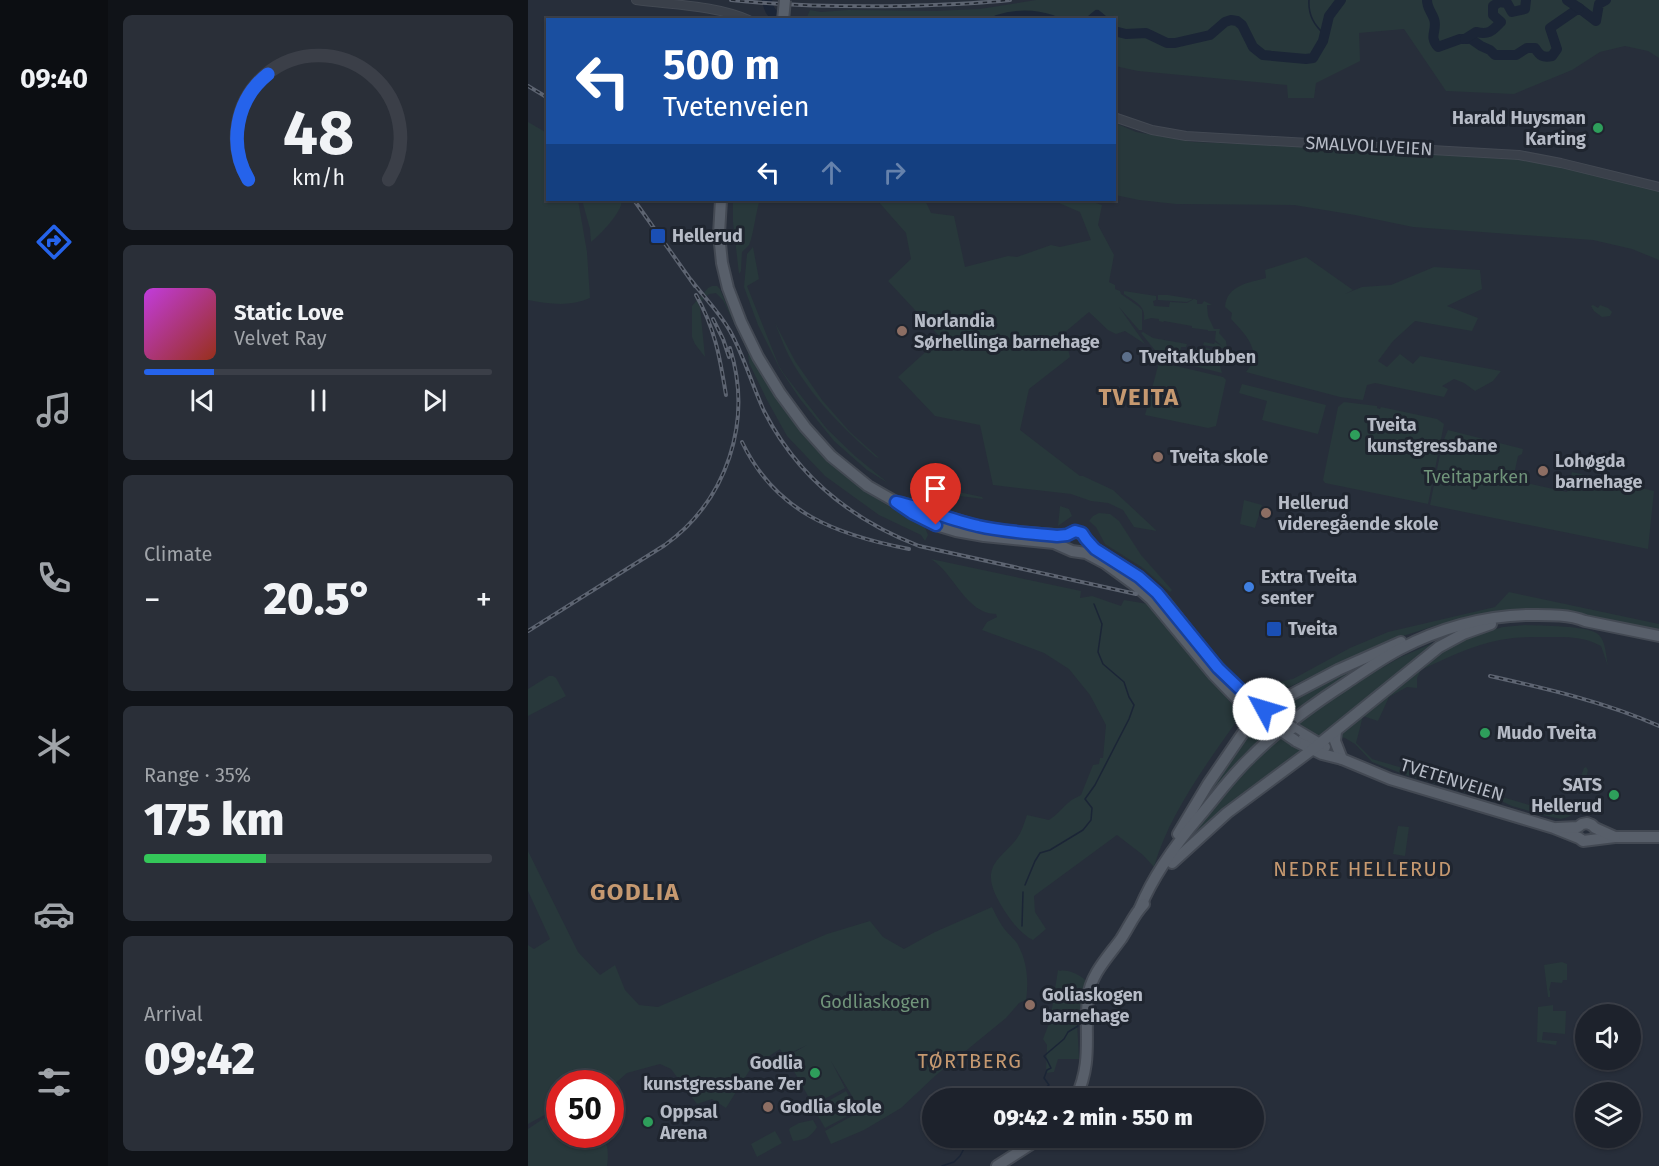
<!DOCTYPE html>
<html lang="en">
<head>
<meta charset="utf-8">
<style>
  :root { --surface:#1d222c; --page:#2a2f38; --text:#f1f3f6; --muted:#a0a4a9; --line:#3b3f48; --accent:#2563eb }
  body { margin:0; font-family:"Fira Sans",sans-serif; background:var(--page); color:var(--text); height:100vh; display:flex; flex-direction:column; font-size:22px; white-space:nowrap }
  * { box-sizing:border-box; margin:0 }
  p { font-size:20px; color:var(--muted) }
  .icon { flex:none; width:33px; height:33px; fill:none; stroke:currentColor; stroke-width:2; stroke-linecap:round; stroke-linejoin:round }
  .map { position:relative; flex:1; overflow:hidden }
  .drawer { display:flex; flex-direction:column; gap:15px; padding:15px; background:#101318; width:420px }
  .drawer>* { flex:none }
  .guide { position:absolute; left:18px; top:18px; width:570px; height:183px; border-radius:0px; box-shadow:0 2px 4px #0004,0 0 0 2px var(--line); background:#1a4fa0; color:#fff; overflow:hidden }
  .fabs { position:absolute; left:1047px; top:1004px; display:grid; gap:12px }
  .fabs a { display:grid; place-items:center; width:66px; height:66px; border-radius:50%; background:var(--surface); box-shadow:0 2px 4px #0004,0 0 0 2px var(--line); font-size:30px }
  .speed { position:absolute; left:18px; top:1070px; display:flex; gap:12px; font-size:30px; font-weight:700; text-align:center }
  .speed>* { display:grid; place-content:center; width:78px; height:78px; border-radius:50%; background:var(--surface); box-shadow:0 2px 4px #0004,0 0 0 2px var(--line); line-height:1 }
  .speed .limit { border:9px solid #d22; background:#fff; color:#111 }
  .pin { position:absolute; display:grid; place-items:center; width:51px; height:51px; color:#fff; margin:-62px -26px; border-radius:50% 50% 50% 0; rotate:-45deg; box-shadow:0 0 6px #0007 }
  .pin .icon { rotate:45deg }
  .me { position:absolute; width:66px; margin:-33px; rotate:309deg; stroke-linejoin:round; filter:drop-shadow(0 0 4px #0008) }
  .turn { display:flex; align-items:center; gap:21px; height:126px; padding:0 18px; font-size:27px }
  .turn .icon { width:78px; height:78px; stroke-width:2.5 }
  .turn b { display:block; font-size:42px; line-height:51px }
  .lanes { display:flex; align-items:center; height:57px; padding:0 18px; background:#0003; justify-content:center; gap:30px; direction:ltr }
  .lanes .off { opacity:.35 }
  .big { font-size:45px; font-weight:800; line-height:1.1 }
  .drawer .tile { flex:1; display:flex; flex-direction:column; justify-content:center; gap:9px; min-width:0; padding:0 21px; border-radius:9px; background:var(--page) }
  .drawer .dial { align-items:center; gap:0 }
  .dial svg { height:156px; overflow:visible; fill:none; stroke:var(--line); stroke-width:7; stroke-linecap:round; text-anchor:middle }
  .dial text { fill:var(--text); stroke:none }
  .song { display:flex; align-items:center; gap:18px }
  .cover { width:72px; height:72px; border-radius:9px; background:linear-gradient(135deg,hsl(290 70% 55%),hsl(10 70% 35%)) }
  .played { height:6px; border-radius:3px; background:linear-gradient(90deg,var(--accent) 20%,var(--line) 20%) }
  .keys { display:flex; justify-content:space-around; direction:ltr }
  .heat { display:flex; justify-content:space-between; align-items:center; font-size:33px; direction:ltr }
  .charge { height:9px; border-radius:4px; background:linear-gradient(90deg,#34c759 35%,var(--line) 0) }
  .trip { position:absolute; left:394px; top:1088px; width:342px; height:60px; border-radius:30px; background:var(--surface); box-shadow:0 2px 4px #0004,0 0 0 2px var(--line); font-weight:800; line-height:60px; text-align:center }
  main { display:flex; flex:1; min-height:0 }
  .tabs { display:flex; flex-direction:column; width:108px; justify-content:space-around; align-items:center; background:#0c0e12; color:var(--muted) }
  .tabs .icon { width:42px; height:42px }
  .tabs .active { color:var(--accent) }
  .tabs b { font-size:27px; color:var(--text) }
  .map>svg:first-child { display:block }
  .green { fill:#28383b }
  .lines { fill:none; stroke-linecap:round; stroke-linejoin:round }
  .stream { stroke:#1b2536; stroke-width:1.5 }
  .river { stroke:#1b2536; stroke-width:10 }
  .minor-casing { stroke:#434953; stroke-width:10 }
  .major-casing { stroke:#434953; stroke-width:14 }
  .minor { stroke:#3a404a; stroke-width:8 }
  .major { stroke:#585f6a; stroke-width:10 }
  .rail-casing { stroke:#5d6471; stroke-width:4 }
  .rail { stroke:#1f252f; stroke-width:1.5; stroke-dasharray:4.5; stroke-linecap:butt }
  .major-bridge-casing { stroke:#434953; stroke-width:14; stroke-linecap:butt }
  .major-bridge { stroke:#585f6a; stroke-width:10 }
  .route-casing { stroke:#184099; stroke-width:15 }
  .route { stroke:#2563eb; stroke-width:10 }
  .leisure-dot { fill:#2e9e5b; stroke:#1f252f; stroke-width:2 }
  .transit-dot { fill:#1a4fb4; stroke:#1f252f; stroke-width:2 }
  .education-dot { fill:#8d6e63; stroke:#1f252f; stroke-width:2 }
  .service-dot { fill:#5c6f8a; stroke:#1f252f; stroke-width:2 }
  .shop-dot { fill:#3f7fe0; stroke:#1f252f; stroke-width:2 }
  .labels { text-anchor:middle; stroke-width:6; stroke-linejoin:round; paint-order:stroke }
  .poi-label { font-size:18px; font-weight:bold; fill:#b6bbc6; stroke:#1f252f; text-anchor:start }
  .street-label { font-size:18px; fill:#b6bbc6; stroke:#1f252f }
  .park-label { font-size:18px; fill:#70947a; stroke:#1f252f }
  .neighbourhood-label { font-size:20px; letter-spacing:1.5px; fill:#c69970; stroke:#1f252f }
  .district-label { font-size:24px; font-weight:bold; letter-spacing:1.5px; fill:#c69970; stroke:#1f252f }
</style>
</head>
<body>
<main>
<nav class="tabs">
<b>09:40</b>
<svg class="icon active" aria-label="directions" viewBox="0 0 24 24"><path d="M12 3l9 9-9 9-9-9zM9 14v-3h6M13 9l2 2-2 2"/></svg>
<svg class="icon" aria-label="music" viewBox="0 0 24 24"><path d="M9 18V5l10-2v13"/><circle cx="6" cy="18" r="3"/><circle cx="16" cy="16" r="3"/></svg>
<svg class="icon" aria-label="phone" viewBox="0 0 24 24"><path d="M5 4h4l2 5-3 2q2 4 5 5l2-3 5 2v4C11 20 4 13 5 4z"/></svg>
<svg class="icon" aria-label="climate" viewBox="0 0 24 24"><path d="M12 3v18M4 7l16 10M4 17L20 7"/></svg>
<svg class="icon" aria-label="car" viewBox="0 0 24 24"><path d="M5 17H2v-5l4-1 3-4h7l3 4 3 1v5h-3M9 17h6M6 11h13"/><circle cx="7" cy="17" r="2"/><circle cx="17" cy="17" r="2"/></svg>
<svg class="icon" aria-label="filters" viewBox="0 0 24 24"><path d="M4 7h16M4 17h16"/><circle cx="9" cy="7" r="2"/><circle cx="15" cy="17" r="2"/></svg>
</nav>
<section class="drawer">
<div class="tile dial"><svg viewBox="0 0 100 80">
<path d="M14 69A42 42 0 1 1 86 69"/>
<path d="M14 69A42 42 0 0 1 24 15" stroke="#2563eb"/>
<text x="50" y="56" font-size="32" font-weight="700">48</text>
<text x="50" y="72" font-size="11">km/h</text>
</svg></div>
<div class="tile">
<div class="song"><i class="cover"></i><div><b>Static Love</b><p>Velvet Ray</p></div></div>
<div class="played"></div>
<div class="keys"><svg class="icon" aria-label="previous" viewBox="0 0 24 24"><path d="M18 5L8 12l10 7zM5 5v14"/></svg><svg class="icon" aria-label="pause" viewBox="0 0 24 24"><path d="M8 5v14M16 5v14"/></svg><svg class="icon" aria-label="next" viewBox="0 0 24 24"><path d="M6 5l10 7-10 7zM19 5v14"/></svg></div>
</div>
<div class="tile"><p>Climate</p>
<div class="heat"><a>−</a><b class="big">20.5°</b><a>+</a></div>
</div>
<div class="tile"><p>Range · 35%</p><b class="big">175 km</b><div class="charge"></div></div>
<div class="tile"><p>Arrival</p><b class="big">09:42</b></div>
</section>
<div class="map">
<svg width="1131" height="1166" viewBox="0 0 1131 1166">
  <rect width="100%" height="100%" fill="#272e3a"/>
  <g class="green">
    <polygon points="508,0 1131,0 1131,58 1120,51 1097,46 1072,52 1044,70 986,94 918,91 876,29 831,33 832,61 788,83 786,98 760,98 759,85 610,71 587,66 586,20 278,19 282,10 293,12 320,10 407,11 452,9"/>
    <path d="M0 122 19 133 20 200H50L59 252 62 298C42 307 21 304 0 300Z"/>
    <polygon points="587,123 608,132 665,142 974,154 1131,188 1131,260 1104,249 1065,240 885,227 827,215 766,205 648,204 611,200 587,195"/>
    <path d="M54 200H94C94 212 73 234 63 242L62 229Z"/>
    <path d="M205 200H232C228 210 225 238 221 245 219 247 216 250 214 252L213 271 211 274 205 222Z"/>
    <polygon points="349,200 397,200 403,213 426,216 437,267 480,256 489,257 523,245 532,247 563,240 552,212 524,200 559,200 574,205 570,225 586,255 581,282 587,285 587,289 592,291 593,294 610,306 614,310 614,330 611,330 591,307 617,344 597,331 588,334 580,330 561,312 536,333 542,357 501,389 492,430 552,476 555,476 585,490 629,531 606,527 595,510 580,503 563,501 543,494 465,485 452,425 407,416 370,377 413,338 360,281 383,259 378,233"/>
    <polygon points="225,247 231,279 219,286 251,366 256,374 299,429 327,456 360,483 339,470 306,441 272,399 252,369 230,325 216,287 219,254"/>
    <path d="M778 257 825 290 817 294 834 287 863 285 906 267 952 270 954 289 919 306 950 318 944 331 887 321 865 341 850 361 859 367 872 354 885 364 892 356 973 371 965 381 947 391 936 383 926 379 914 386 920 389 916 397 847 383 839 385 835 400 812 397 718 372C736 352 717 334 703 319L704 313 697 307C699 285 720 283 738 278L737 270Z"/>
    <polygon points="184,286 189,286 192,289 199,306 238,380 261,415 283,444 305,466 334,489 359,505 396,525 400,535 397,541 393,535 351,515 297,476 259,436 239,400 221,363 220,352 195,300 188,293 181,294 170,304 172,307 177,357 167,344 164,337 164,306 180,288"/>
    <path d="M596 291 628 296V300L625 301 626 306 641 307 642 302 659 303 666 299 669 300V304H674L676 301 684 305H679L680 316 686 329H692L691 333 698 341 699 349 675 345 676 342 686 344 687 342 694 346 687 340 688 331H680V330L664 328V326L636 321 635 322 631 321V319L623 318 616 320C618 305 607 302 596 294Z"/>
    <polygon points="630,295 640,295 665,299 659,302 630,300"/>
    <polygon points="1065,305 1070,308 1072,305 1080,308 1084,312 1082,316 1074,317 1066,311 1063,306"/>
    <path d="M247 323 267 361 294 400 322 432 351 458 348 457C316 430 282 395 262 358 256 347 252 335 247 323Z"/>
    <path d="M615 332 625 338 659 344 658 347H653L652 352 662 354 664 350C674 346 681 346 689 355L691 354V362L694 373 638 359 630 354 613 333Z"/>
    <polygon points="631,362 695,377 698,380 688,426 680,428 617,415"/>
    <polygon points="714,384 798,405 790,434 734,420 739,401 711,393"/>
    <polygon points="816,402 849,406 849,408 852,409 853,407 909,419 916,424 900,504 797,483 795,480 810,407"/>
    <polygon points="920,430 995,449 994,454 990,456 985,480 1039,492 1044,472 1126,491 1120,549 902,505 914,444"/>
    <polygon points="403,484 421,490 454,497 455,499 432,496 404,487"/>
    <polygon points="716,500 734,505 727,528 712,524"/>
    <polygon points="532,506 541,509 544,516 530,526"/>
    <polygon points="571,513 582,514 591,521 613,555 644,590 642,592 615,568 577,544 568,527 561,521 565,516"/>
    <path d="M403 559 553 591 552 598 564 596 593 606 596 600 620 604 709 710 710 719C678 765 641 814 626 867L615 855 589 835 506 896 507 912 518 929 505 940C493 934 483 921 476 910 466 893 455 875 471 858 476 852 482 847 487 841 493 834 496 824 499 815L521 820C529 815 533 809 540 803 544 799 548 798 553 795L565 765 571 764 572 758H575L578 725 562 695 541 669 516 653 454 630 459 622 469 617 468 614C438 614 426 573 403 559Z"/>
    <polygon points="981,592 1131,624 1131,630 1047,613 948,617 916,623 872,637 819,659 741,697 732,693 735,683 750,682 765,679 822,648 860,632 967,607"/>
    <path d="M997 625C1012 626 1062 625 1071 635 1078 642 1078 657 1080 666L1073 646C1054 636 1040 637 1019 637 1003 637 987 637 972 640 945 645 916 659 893 670L889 678V688L879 687 861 697 850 721 835 716 828 743 844 759 1001 805 1003 801 1011 803 1008 813 984 806 971 800 952 797 875 774 844 762 827 744 817 738 812 737 820 726 835 713 842 711 863 689 906 657 935 638 975 627Z"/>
    <polygon points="921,636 662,841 687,802 738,747 782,712 813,691 873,657"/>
    <polygon points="862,649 772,710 656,833 676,795 729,722 754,702"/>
    <polygon points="21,676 25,676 28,678 38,696 0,716 0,689"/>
    <polygon points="1058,767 1060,770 1056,789 1051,788 1050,784 1056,768"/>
    <polygon points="1051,799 1054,801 1054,809 1040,817 1033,819 1010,814 1013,806 1042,811"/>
    <polygon points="870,826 881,827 877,856 865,854"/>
    <path d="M0 851 50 952 72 975 87 965 97 990 111 1005 130 1007 299 934 342 921 355 937 376 949 407 932 464 907C468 915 472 924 478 931 482 936 488 940 490 945 499 961 501 982 498 1000L491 1003 478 1018 407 1076 373 1108 336 1130 303 1144 297 1131 333 1111 303 1061 317 1088 285 1105 258 1057 279 1045 256 1056 252 1049 223 1068 198 1108 184 1099 169 1104 143 1069 132 1064 99 1073 83 1087 82 1083H32L31 1107 0 1124V945L6 949 22 939 0 891Z"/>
    <polygon points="1034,962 1039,964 1039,980 1035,980 1034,983 1023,982 1021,990 1022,991 1022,997 1020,997 1016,965"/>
    <path d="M530 970 532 971C539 969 552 975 557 980V987L549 1022 551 1059H530L526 1072 518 1073 519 1045 515 1039 522 1021Z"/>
    <polygon points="1025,1005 1025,1011 1038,1011 1037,1034 1015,1032 1014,1040 1029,1041 1028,1045 1009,1042 1010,1007"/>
    <polygon points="318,1091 329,1111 297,1128 286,1109"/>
    <path d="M31 1114 32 1134H74C80 1145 81 1154 79 1166H0V1129L18 1117Z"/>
    <path d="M285 1120 289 1127C283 1137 277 1140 265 1141L261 1130 262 1128 271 1123Z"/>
    <polygon points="247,1131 254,1143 229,1157 223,1144"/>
  </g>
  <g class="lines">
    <g class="stream">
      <path d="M781 0C780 15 786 25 797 35"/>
      <polyline points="497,885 507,861 512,853 522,850 555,830 563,820 564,808 557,799 567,785 601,719 606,705 601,697 596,682 575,664 570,652 574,624 566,604"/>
      <polyline points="494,926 495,892"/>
      <polyline points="510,1098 513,1091 521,1085 516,1078 519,1070 523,1068 519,1060 516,1056 536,1039 540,1032 550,1026"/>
      <polyline points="414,1166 426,1162 432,1156 438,1145 450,1137"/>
    </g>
    <g class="river">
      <path d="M239 0C241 11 244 15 254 20"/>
      <path d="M899 0C899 8 903 11 906 19 910 30 900 36 910 47L932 39H943L953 46 962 50 967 55H988L999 48H1007C1012 56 1015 58 1024 56L1029 49 1022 28 1051 8 1068 21 1071 4 1078 0"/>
      <polyline points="1039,0 1051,8"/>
      <path d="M469 20C488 14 506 14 524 20"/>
      <polyline points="563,20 569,15 575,20"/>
      <polyline points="586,31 598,34 618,33 639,43 647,43 682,35 697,22 703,20 709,21 714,25 725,47 735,55 778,59 785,58 795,41 801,16 813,0"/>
      <path d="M937 39 948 32C962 35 964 31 973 22L965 15V6L971 2 979 3 984 12 997 9 998 0"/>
    </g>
    <defs>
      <g id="minor">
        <path d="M108 0C145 5 186 5 221 20"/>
        <polyline points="586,117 624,130 658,136 991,155 1033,163 1131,187"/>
      </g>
      <g id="major">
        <polyline points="193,200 191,234 194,263 200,288 213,322 230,357 252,393 277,427 303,456 340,486 368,502 384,513 408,525 428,531 456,536 526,543 544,551 558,553 577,563 607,585 623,599 686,675 710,700 736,719"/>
        <path d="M374 503C399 509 422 519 446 525 473 532 502 533 529 535H539L547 531 553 533 558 539 567 549 611 577 634 598C667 638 697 685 743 713"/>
        <polyline points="710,700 716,716 717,730"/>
        <polyline points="765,728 797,747"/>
        <polyline points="808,731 807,741 814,759"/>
        <polyline points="768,741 794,754 814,759 862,779 1026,828 1051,838 1055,841 1087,837 1131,837"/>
        <polyline points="1029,828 1050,827 1054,824 1059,823 1064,825 1067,828 1087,837"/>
        <polyline points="650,834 680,784 717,730 736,709 810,670 873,642"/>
        <polyline points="644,863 699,813 785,749 911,647 935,634 963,624"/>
        <path d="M612 908C626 874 648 844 671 817 688 797 703 776 722 758 750 729 784 705 818 683 836 671 853 659 872 649 910 629 955 616 999 615 1017 615 1040 614 1057 621L1131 636"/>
        <path d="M548 1098C565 1060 556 1037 560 998 562 975 580 957 593 939 601 927 606 914 616 904"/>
        <polyline points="469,1166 514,1137"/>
      </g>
    </defs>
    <use href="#minor" class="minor-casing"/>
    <use href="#major" class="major-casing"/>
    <use href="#minor" class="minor"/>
    <use href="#major" class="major"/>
    <defs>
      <g id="rail">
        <path d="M203 0C260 6 318 7 375 6 410 5 446 4 482 0"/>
        <polyline points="0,86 20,98"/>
        <polyline points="106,200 167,286"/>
        <path d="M163 280C176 297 191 312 202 331 216 356 224 385 236 411 269 476 324 520 391 546L608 594"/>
        <path d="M168 295C187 328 192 358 198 395"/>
        <polyline points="185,319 195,339 201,357"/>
        <path d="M214 442C248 513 309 535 381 549"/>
        <path d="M0 631 137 545C199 500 225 422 202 348"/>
        <path d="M962 676C1020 689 1077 702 1131 726"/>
      </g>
    </defs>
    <use href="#rail" class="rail-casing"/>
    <use href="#rail" class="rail"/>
    <defs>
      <g id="major-bridge">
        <polyline points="255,20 257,0"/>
        <polyline points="743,713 765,728"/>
        <polyline points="736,719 768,741"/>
      </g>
    </defs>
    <use href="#major-bridge" class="major-bridge-casing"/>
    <use href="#major-bridge" class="major-bridge"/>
  </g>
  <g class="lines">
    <defs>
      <path id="route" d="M408 525 384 513 368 502C396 508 422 520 450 526 475 532 503 533 529 536L539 535 547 531 554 533 558 539 567 549 611 577 629 593 690 668 714 691 736 709"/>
    </defs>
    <use href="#route" class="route-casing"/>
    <use href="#route" class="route"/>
  </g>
  <g class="leisure-dot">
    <circle cx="1070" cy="128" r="6"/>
    <circle cx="827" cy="435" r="6"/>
    <circle cx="957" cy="733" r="6"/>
    <circle cx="1086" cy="795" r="6"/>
    <circle cx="287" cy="1073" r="6"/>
    <circle cx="120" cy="1122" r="6"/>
  </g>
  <g class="transit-dot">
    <rect x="122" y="228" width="16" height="16" rx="3"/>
    <rect x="738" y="621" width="16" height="16" rx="3"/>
  </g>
  <g class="education-dot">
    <circle cx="374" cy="331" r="6"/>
    <circle cx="630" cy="457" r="6"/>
    <circle cx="1015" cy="471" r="6"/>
    <circle cx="738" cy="513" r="6"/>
    <circle cx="502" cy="1005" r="6"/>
    <circle cx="240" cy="1107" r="6"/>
  </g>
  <circle class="service-dot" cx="599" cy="357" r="6"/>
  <circle class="shop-dot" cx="721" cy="587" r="6"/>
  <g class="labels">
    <g class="poi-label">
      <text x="1058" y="124" text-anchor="end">Harald Huysman<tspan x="1058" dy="21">Karting</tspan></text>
      <text x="144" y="242">Hellerud</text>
      <text x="386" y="327">Norlandia<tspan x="386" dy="21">Sørhellinga barnehage</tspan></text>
      <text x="611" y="363">Tveitaklubben</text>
      <text x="839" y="431">Tveita<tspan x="839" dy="21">kunstgressbane</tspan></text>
      <text x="642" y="463">Tveita skole</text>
      <text x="1027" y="467">Lohøgda<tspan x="1027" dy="21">barnehage</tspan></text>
      <text x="750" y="509">Hellerud<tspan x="750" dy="21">videregående skole</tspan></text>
      <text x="733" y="583">Extra Tveita<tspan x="733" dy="21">senter</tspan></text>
      <text x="760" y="635">Tveita</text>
      <text x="969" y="739">Mudo Tveita</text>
      <text x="1074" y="791" text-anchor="end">SATS<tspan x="1074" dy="21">Hellerud</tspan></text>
      <text x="514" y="1001">Goliaskogen<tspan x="514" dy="21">barnehage</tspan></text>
      <text x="275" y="1069" text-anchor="end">Godlia<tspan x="275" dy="21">kunstgressbane 7er</tspan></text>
      <text x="252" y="1113">Godlia skole</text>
      <text x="132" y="1118">Oppsal<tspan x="132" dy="21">Arena</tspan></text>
    </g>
    <g class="street-label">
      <text transform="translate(841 146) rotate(3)" y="6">SMALVOLLVEIEN</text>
      <text transform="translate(924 780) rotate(17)" y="6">TVETENVEIEN</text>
    </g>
    <g class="park-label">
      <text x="948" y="483">Tveitaparken</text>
      <text x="347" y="1008">Godliaskogen</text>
    </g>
    <g class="neighbourhood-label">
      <text x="835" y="876">NEDRE HELLERUD</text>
      <text x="442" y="1068">TØRTBERG</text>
    </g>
    <g class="district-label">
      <text x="611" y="405">TVEITA</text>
      <text x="107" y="900">GODLIA</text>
    </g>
  </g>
</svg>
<div class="fabs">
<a><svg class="icon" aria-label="sound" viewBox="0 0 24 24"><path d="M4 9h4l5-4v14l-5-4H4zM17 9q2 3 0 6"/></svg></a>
<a><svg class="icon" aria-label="layers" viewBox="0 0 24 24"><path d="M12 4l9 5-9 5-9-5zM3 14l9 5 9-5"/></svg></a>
</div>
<div class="speed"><div class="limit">50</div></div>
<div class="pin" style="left:408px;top:525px;background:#d93025"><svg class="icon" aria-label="arrive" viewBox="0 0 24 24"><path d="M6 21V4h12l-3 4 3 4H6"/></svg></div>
<svg class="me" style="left:736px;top:709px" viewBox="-20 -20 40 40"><circle r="19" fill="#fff"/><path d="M0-13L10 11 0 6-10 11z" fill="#2563eb"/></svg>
<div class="trip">09:42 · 2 min · 550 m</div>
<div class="guide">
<div class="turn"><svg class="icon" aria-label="left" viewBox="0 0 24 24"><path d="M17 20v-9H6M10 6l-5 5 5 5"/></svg><div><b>500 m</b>Tvetenveien</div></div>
<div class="lanes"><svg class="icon" aria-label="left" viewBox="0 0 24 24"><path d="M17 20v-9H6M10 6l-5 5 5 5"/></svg><svg class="icon off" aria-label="ahead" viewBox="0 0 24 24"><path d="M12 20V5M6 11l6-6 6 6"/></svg><svg class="icon off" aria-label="right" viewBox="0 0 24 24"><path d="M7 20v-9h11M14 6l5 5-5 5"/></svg></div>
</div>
</div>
</main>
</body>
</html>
